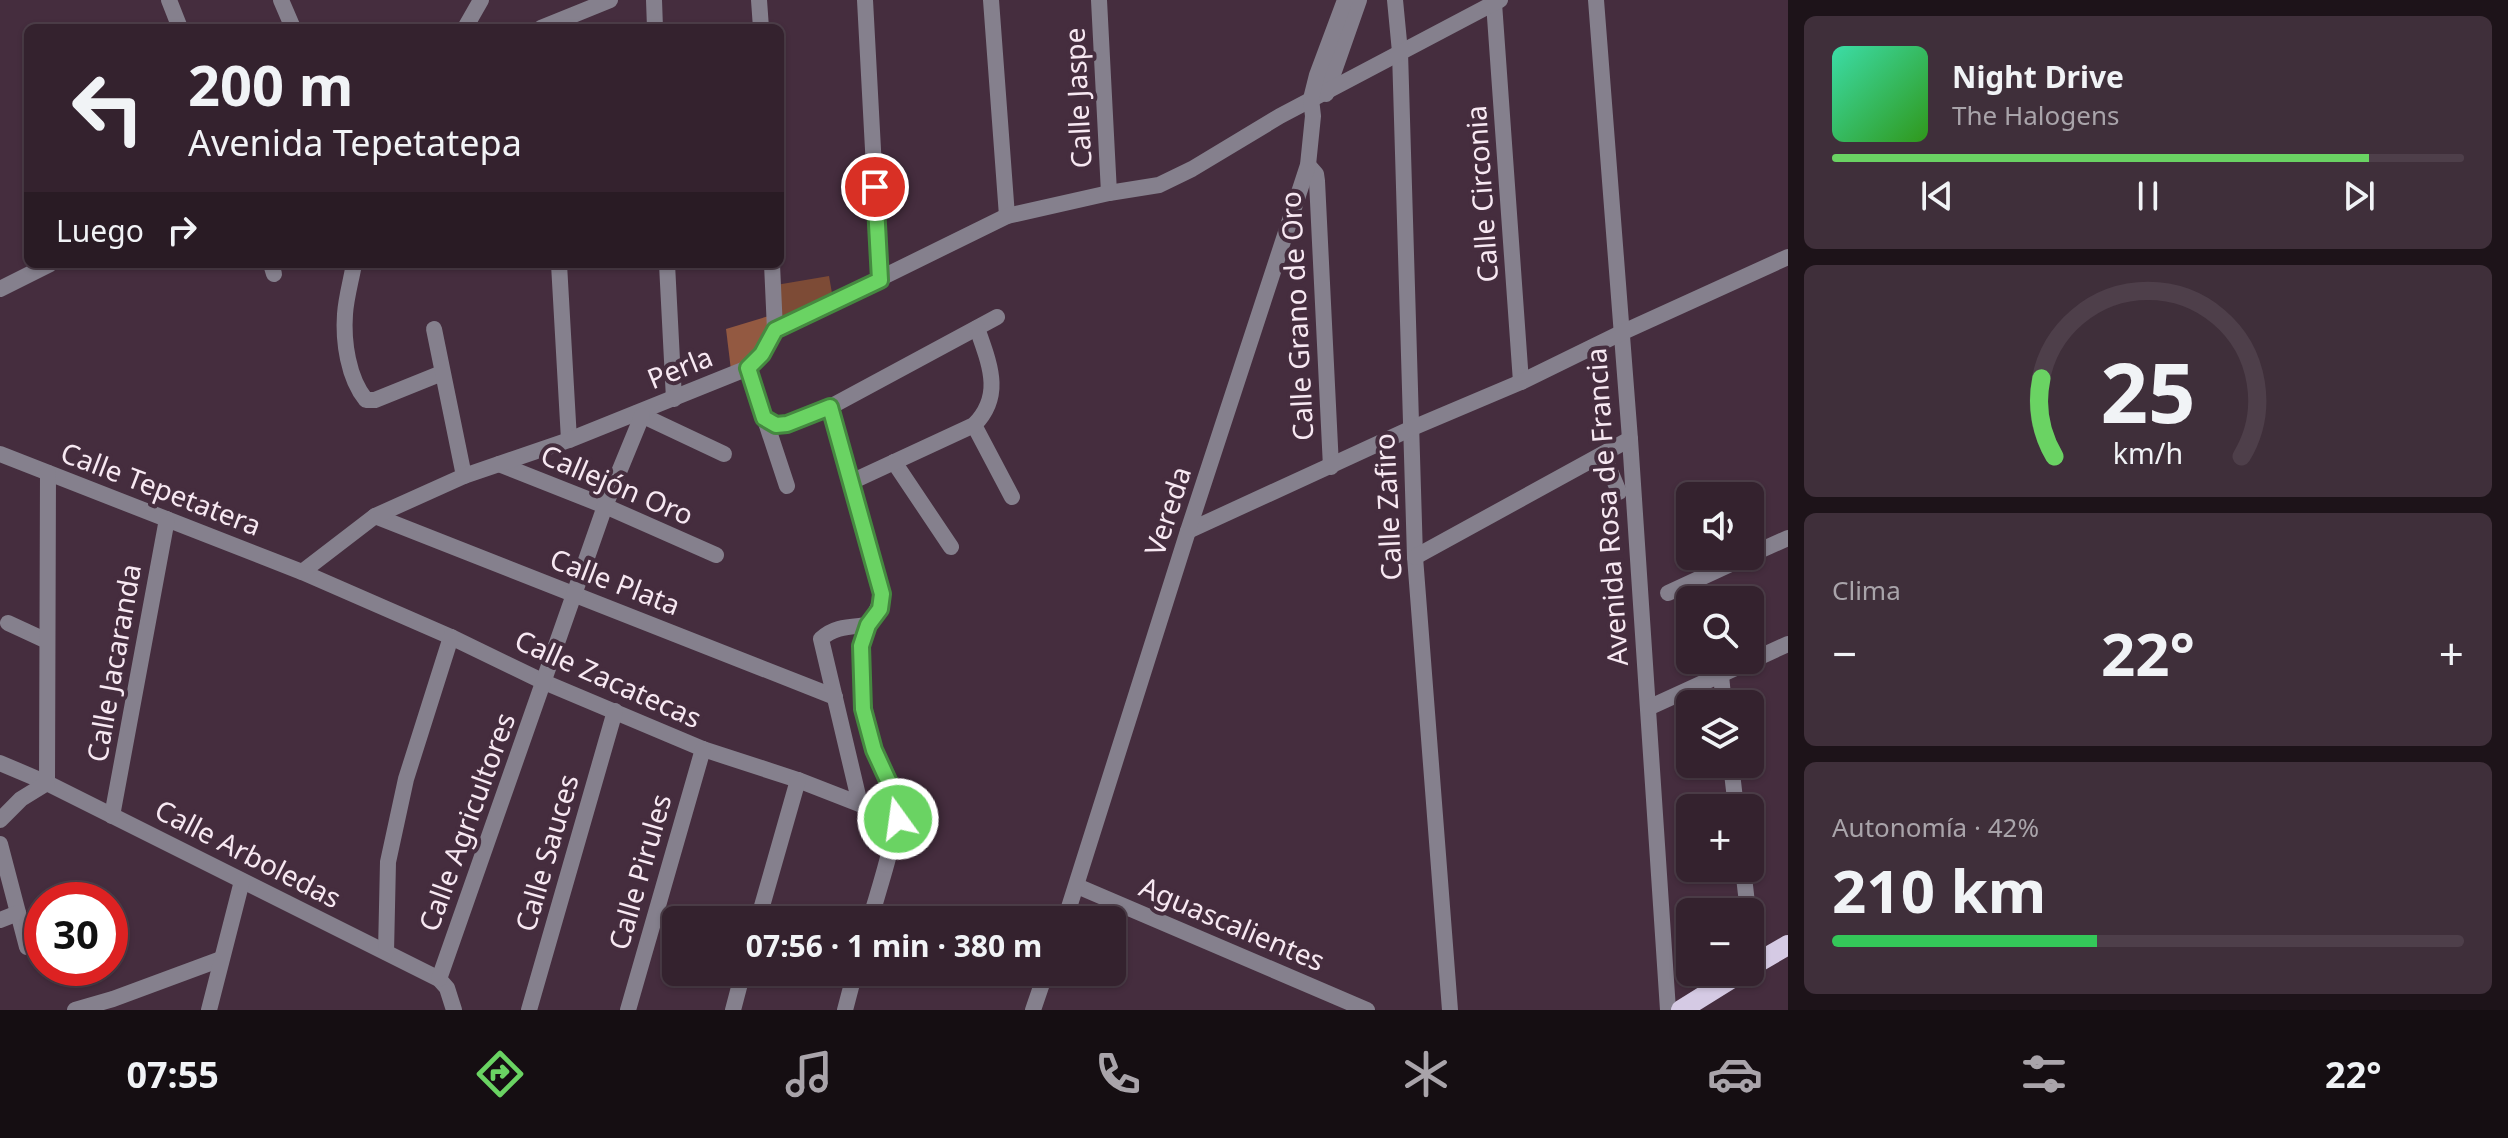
<!DOCTYPE html>
<html lang="es">
<head>
<meta charset="utf-8">
<style>
  :root { --surface:#34222e; --page:#3f2f3a; --text:#f1f3f6; --muted:#a9a4aa; --line:#4e3f4a; --accent:#6ad363 }
  body { margin:0; font-family:"Noto Sans",sans-serif; background:var(--page); color:var(--text); height:100vh; display:flex; flex-direction:column; font-size:30px; white-space:nowrap }
  * { box-sizing:border-box; margin:0 }
  p { font-size:26px; color:var(--muted) }
  .icon { flex:none; width:44px; height:44px; fill:none; stroke:currentColor; stroke-width:2; stroke-linecap:round; stroke-linejoin:round }
  .map { position:relative; flex:1; overflow:hidden }
  .panel { display:flex; flex-direction:column; gap:16px; padding:16px; background:#1d1319; width:720px }
  .panel>* { flex:none }
  .banner { position:absolute; left:24px; top:24px; width:760px; height:244px; border-radius:12px; box-shadow:0 2px 6px #0004,0 0 0 2px var(--line); background:#34222e; color:var(--text); overflow:hidden }
  .fabs { position:absolute; left:1676px; top:482px; display:grid; gap:16px }
  .fabs a { display:grid; place-items:center; width:88px; height:88px; border-radius:12px; background:var(--surface); box-shadow:0 2px 6px #0004,0 0 0 2px var(--line); font-size:40px }
  .speed { position:absolute; left:24px; top:882px; display:flex; gap:16px; font-size:40px; font-weight:700; text-align:center }
  .speed>* { display:grid; place-content:center; width:104px; height:104px; border-radius:50%; background:var(--surface); box-shadow:0 2px 6px #0004,0 0 0 2px var(--line); line-height:1 }
  .speed .limit { border:12px solid #d22; background:#fff; color:#111 }
  .pin { position:absolute; display:grid; place-items:center; width:68px; height:68px; color:#fff; margin:-34px; border:4px solid #fff; border-radius:50%; box-shadow:0 2px 8px #0007 }
  .me { position:absolute; width:88px; margin:-44px; rotate:346deg; stroke-linejoin:round; filter:drop-shadow(0 0 6px #0008) }
  .turn { display:flex; align-items:center; gap:28px; height:168px; padding:0 32px; font-size:36px }
  .turn .icon { width:104px; height:104px; stroke-width:2.5 }
  .turn b { display:block; font-size:56px; line-height:68px }
  .then { display:flex; align-items:center; height:76px; padding:0 32px; background:#0003; gap:16px; font-size:30px }
  .big { font-size:60px; font-weight:700; line-height:1.1 }
  .panel .card { flex:1; display:flex; flex-direction:column; justify-content:center; gap:12px; min-width:0; padding:0 28px; border-radius:12px; background:var(--page) }
  .panel .dial { align-items:center; gap:0 }
  .dial svg { height:208px; overflow:visible; fill:none; stroke:var(--line); stroke-width:7; stroke-linecap:round; text-anchor:middle }
  .dial text { fill:var(--text); stroke:none }
  .song { display:flex; align-items:center; gap:24px }
  .cover { width:96px; height:96px; border-radius:12px; background:linear-gradient(135deg,hsl(160 70% 55%),hsl(110 70% 35%)) }
  .played { height:8px; border-radius:4px; background:linear-gradient(90deg,var(--accent) 85%,var(--line) 85%) }
  .keys { display:flex; justify-content:space-around; direction:ltr }
  .heat { display:flex; justify-content:space-between; align-items:center; font-size:44px; direction:ltr }
  .charge { height:12px; border-radius:6px; background:linear-gradient(90deg,#34c759 42%,var(--line) 0) }
  .trip { position:absolute; left:662px; top:906px; width:464px; height:80px; border-radius:12px; background:var(--surface); box-shadow:0 2px 6px #0004,0 0 0 2px var(--line); font-weight:700; line-height:80px; text-align:center }
  .dock { display:flex; height:128px; justify-content:space-around; align-items:center; background:#150e12; color:var(--muted) }
  .dock .icon { width:56px; height:56px }
  .dock .selected { color:var(--accent) }
  .dock b { font-size:36px; color:var(--text) }
  main { display:flex; flex:1; min-height:0 }
  .map>svg:first-child { display:block }
  .green { fill:#7d4b36 }
  .forest { fill:#935941 }
  .lines { fill:none; stroke-linecap:round; stroke-linejoin:round }
  .minor { stroke:#85808d; stroke-width:16 }
  .major { stroke:#d5cae4; stroke-width:20 }
  .route-casing { stroke:#458940; stroke-width:20 }
  .route { stroke:#6ad363; stroke-width:14 }
  .labels { text-anchor:middle; stroke-width:8; stroke-linejoin:round; paint-order:stroke }
  .street-label { font-size:28px; fill:#f7e8f2; stroke:#452d3e }
</style>
</head>
<body>
<main>
<div class="map">
<svg width="1788" height="1010" viewBox="0 0 1788 1010">
  <rect width="100%" height="100%" fill="#452d3e"/>
  <polygon class="green" points="829,276 833,299 778,327 776,285"/>
  <polygon class="forest" points="772,315 760,352 731,370 726,329"/>
  <g class="lines">
    <g class="minor">
      <polyline points="169,0 180,28"/>
      <polyline points="281,0 293,28"/>
      <polyline points="654,0 655,28"/>
      <polyline points="759,0 761,28"/>
      <polyline points="865,0 880,280"/>
      <polyline points="991,0 1007,216"/>
      <polyline points="1099,0 1109,193"/>
      <polyline points="1395,0 1400,52 1415,557 1450,1010"/>
      <polyline points="1596,0 1630,439 1668,1010"/>
      <polyline points="1494,3 1521,382"/>
      <polyline points="465,28 481,0"/>
      <polyline points="541,28 610,0"/>
      <polyline points="1326,94 1359,0"/>
      <polyline points="1308,165 1316,174 1317,181 1331,467"/>
      <polyline points="271,264 274,274"/>
      <path d="M354 264C351 281 346 298 345 314 343 341 348 378 366 400H375L442 373"/>
      <polyline points="559,264 569,440"/>
      <polyline points="667,264 674,399"/>
      <polyline points="772,264 775,330"/>
      <polyline points="0,289 50,264"/>
      <polyline points="434,329 464,476"/>
      <polyline points="748,368 787,486"/>
      <path d="M830 407 882 594C879 615 862 629 861 651 861 684 863 717 874 749 880 766 893 782 897 800 902 821 877 895 870 920"/>
      <polyline points="637,413 724,454"/>
      <polyline points="764,418 776,425 787,424 830,407 997,317"/>
      <polyline points="974,425 1012,497"/>
      <polyline points="0,454 302,572 451,637 544,682 703,749 798,780 898,819"/>
      <polyline points="1603,454 1619,492"/>
      <polyline points="894,462 951,547"/>
      <polyline points="499,464 605,506 716,555"/>
      <path d="M851 482 974 425C1004 395 989 363 977 328"/>
      <polyline points="375,516 835,697"/>
      <polyline points="1188,531 1410,429 1521,382 1621,333 1788,257"/>
      <polyline points="1750,555 1788,538"/>
      <polyline points="1415,557 1630,439"/>
      <polyline points="302,572 375,516 464,476 569,440 748,368 762,354 775,330 1007,216 1109,193 1159,185 1192,169 1280,116 1500,0"/>
      <polyline points="1668,593 1748,556"/>
      <polyline points="8,623 47,641"/>
      <polyline points="1721,676 1724,704"/>
      <polyline points="1648,708 1788,644"/>
      <polyline points="0,763 47,783 439,979 447,988 454,1010"/>
      <polyline points="1731,764 1736,808"/>
      <path d="M860 804 821 639C834 626 851 627 868 625"/>
      <polyline points="112,816 167,519"/>
      <polyline points="0,820 21,799 47,783 48,473"/>
      <polyline points="0,844 27,947"/>
      <polyline points="1743,868 1748,912"/>
      <polyline points="1077,886 1367,1010"/>
      <polyline points="0,920 18,913"/>
      <polyline points="758,920 798,780"/>
      <polyline points="1065,920 1188,531 1308,165 1313,116 1311,99 1317,75 1345,0"/>
      <polyline points="1750,930 1754,965"/>
      <polyline points="386,952 388,862 406,779 451,637"/>
      <polyline points="439,979 605,506 642,416"/>
      <polyline points="75,1010 113,999 221,959"/>
      <polyline points="209,1010 242,881"/>
      <polyline points="529,1010 615,711"/>
      <polyline points="628,1010 703,749"/>
      <polyline points="733,1010 743,972"/>
      <polyline points="845,1010 855,972"/>
      <polyline points="1033,1010 1046,972"/>
    </g>
    <g class="major">
      <polyline points="1750,967 1788,945"/>
      <polyline points="1681,1010 1742,972"/>
    </g>
  </g>
  <g class="lines">
    <defs>
      <polyline id="route" points="875,187 880,280 775,330 762,354 748,368 764,418 776,425 787,424 830,407 882,594 880,609 868,625 861,646 863,709 874,750 897,800 898,819"/>
    </defs>
    <use href="#route" class="route-casing"/>
    <use href="#route" class="route"/>
  </g>
  <g class="labels">
    <g class="street-label">
      <text transform="translate(1078 98) rotate(-93)" y="10">Calle Jaspe</text>
      <text transform="translate(1482 194) rotate(-94)" y="10">Calle Circonia</text>
      <text transform="translate(1297 316) rotate(-93)" y="10">Calle Grano de Oro</text>
      <text transform="translate(680 368) rotate(-22)" y="10">Perla</text>
      <text transform="translate(617 485) rotate(23)" y="10">Callejón Oro</text>
      <text transform="translate(161 489) rotate(21)" y="10">Calle Tepetatera</text>
      <text transform="translate(1388 507) rotate(-93)" y="10">Calle Zafiro</text>
      <text transform="translate(1607 507) rotate(-94)" y="10">Avenida Rosa de Francia</text>
      <text transform="translate(1168 511) rotate(-72)" y="10">Vereda</text>
      <text transform="translate(615 582) rotate(21)" y="10">Calle Plata</text>
      <text transform="translate(114 663) rotate(-80)" y="10">Calle Jacaranda</text>
      <text transform="translate(608 679) rotate(24)" y="10">Calle Zacatecas</text>
      <text transform="translate(467 822) rotate(-70)" y="10">Calle Agricultores</text>
      <text transform="translate(547 853) rotate(-74)" y="10">Calle Sauces</text>
      <text transform="translate(248 854) rotate(27)" y="10">Calle Arboledas</text>
      <text transform="translate(640 872) rotate(-74)" y="10">Calle Pirules</text>
      <text transform="translate(1232 924) rotate(23)" y="10">Aguascalientes</text>
    </g>
  </g>
</svg>
<div class="fabs">
<a><svg class="icon" aria-label="sound" viewBox="0 0 24 24"><path d="M4 9h4l5-4v14l-5-4H4zM17 9q2 3 0 6"/></svg></a>
<a><svg class="icon" aria-label="search" viewBox="0 0 24 24"><circle cx="10" cy="10" r="6"/><path d="M15 15l6 6"/></svg></a>
<a><svg class="icon" aria-label="layers" viewBox="0 0 24 24"><path d="M12 4l9 5-9 5-9-5zM3 14l9 5 9-5"/></svg></a>
<a>+</a>
<a>−</a>
</div>
<div class="speed"><div class="limit">30</div></div>
<div class="pin" style="left:875px;top:187px;background:#d93025"><svg class="icon" aria-label="arrive" viewBox="0 0 24 24"><path d="M6 21V4h12l-3 4 3 4H6"/></svg></div>
<svg class="me" style="left:898px;top:819px" viewBox="-20 -20 40 40"><circle r="17" fill="#6ad363" stroke="#fff" stroke-width="3"/><path d="M0-11L8 9 0 5-8 9z" fill="#fff"/></svg>
<div class="trip">07:56 · 1 min · 380 m</div>
<div class="banner">
<div class="turn"><svg class="icon" aria-label="left" viewBox="0 0 24 24"><path d="M17 20v-9H6M10 6l-5 5 5 5"/></svg><div><b>200 m</b>Avenida Tepetatepa</div></div>
<div class="then">Luego<svg class="icon" aria-label="right" viewBox="0 0 24 24"><path d="M7 20v-9h11M14 6l5 5-5 5"/></svg></div>
</div>
</div>
<section class="panel">
<div class="card">
<div class="song"><i class="cover"></i><div><b>Night Drive</b><p>The Halogens</p></div></div>
<div class="played"></div>
<div class="keys"><svg class="icon" aria-label="previous" viewBox="0 0 24 24"><path d="M18 5L8 12l10 7zM5 5v14"/></svg><svg class="icon" aria-label="pause" viewBox="0 0 24 24"><path d="M8 5v14M16 5v14"/></svg><svg class="icon" aria-label="next" viewBox="0 0 24 24"><path d="M6 5l10 7-10 7zM19 5v14"/></svg></div>
</div>
<div class="card dial"><svg viewBox="0 0 100 80">
<path d="M14 69A42 42 0 1 1 86 69"/>
<path d="M14 69A42 42 0 0 1 9 39" stroke="#6ad363"/>
<text x="50" y="56" font-size="32" font-weight="700">25</text>
<text x="50" y="72" font-size="11">km/h</text>
</svg></div>
<div class="card"><p>Clima</p>
<div class="heat"><a>−</a><b class="big">22°</b><a>+</a></div>
</div>
<div class="card"><p>Autonomía · 42%</p><b class="big">210 km</b><div class="charge"></div></div>
</section>
</main>
<nav class="dock">
<b>07:55</b>
<svg class="icon selected" aria-label="directions" viewBox="0 0 24 24"><path d="M12 3l9 9-9 9-9-9zM9 14v-3h6M13 9l2 2-2 2"/></svg>
<svg class="icon" aria-label="music" viewBox="0 0 24 24"><path d="M9 18V5l10-2v13"/><circle cx="6" cy="18" r="3"/><circle cx="16" cy="16" r="3"/></svg>
<svg class="icon" aria-label="phone" viewBox="0 0 24 24"><path d="M5 4h4l2 5-3 2q2 4 5 5l2-3 5 2v4C11 20 4 13 5 4z"/></svg>
<svg class="icon" aria-label="climate" viewBox="0 0 24 24"><path d="M12 3v18M4 7l16 10M4 17L20 7"/></svg>
<svg class="icon" aria-label="car" viewBox="0 0 24 24"><path d="M5 17H2v-5l4-1 3-4h7l3 4 3 1v5h-3M9 17h6M6 11h13"/><circle cx="7" cy="17" r="2"/><circle cx="17" cy="17" r="2"/></svg>
<svg class="icon" aria-label="filters" viewBox="0 0 24 24"><path d="M4 7h16M4 17h16"/><circle cx="9" cy="7" r="2"/><circle cx="15" cy="17" r="2"/></svg>
<b>22°</b>
</nav>
</body>
</html>
